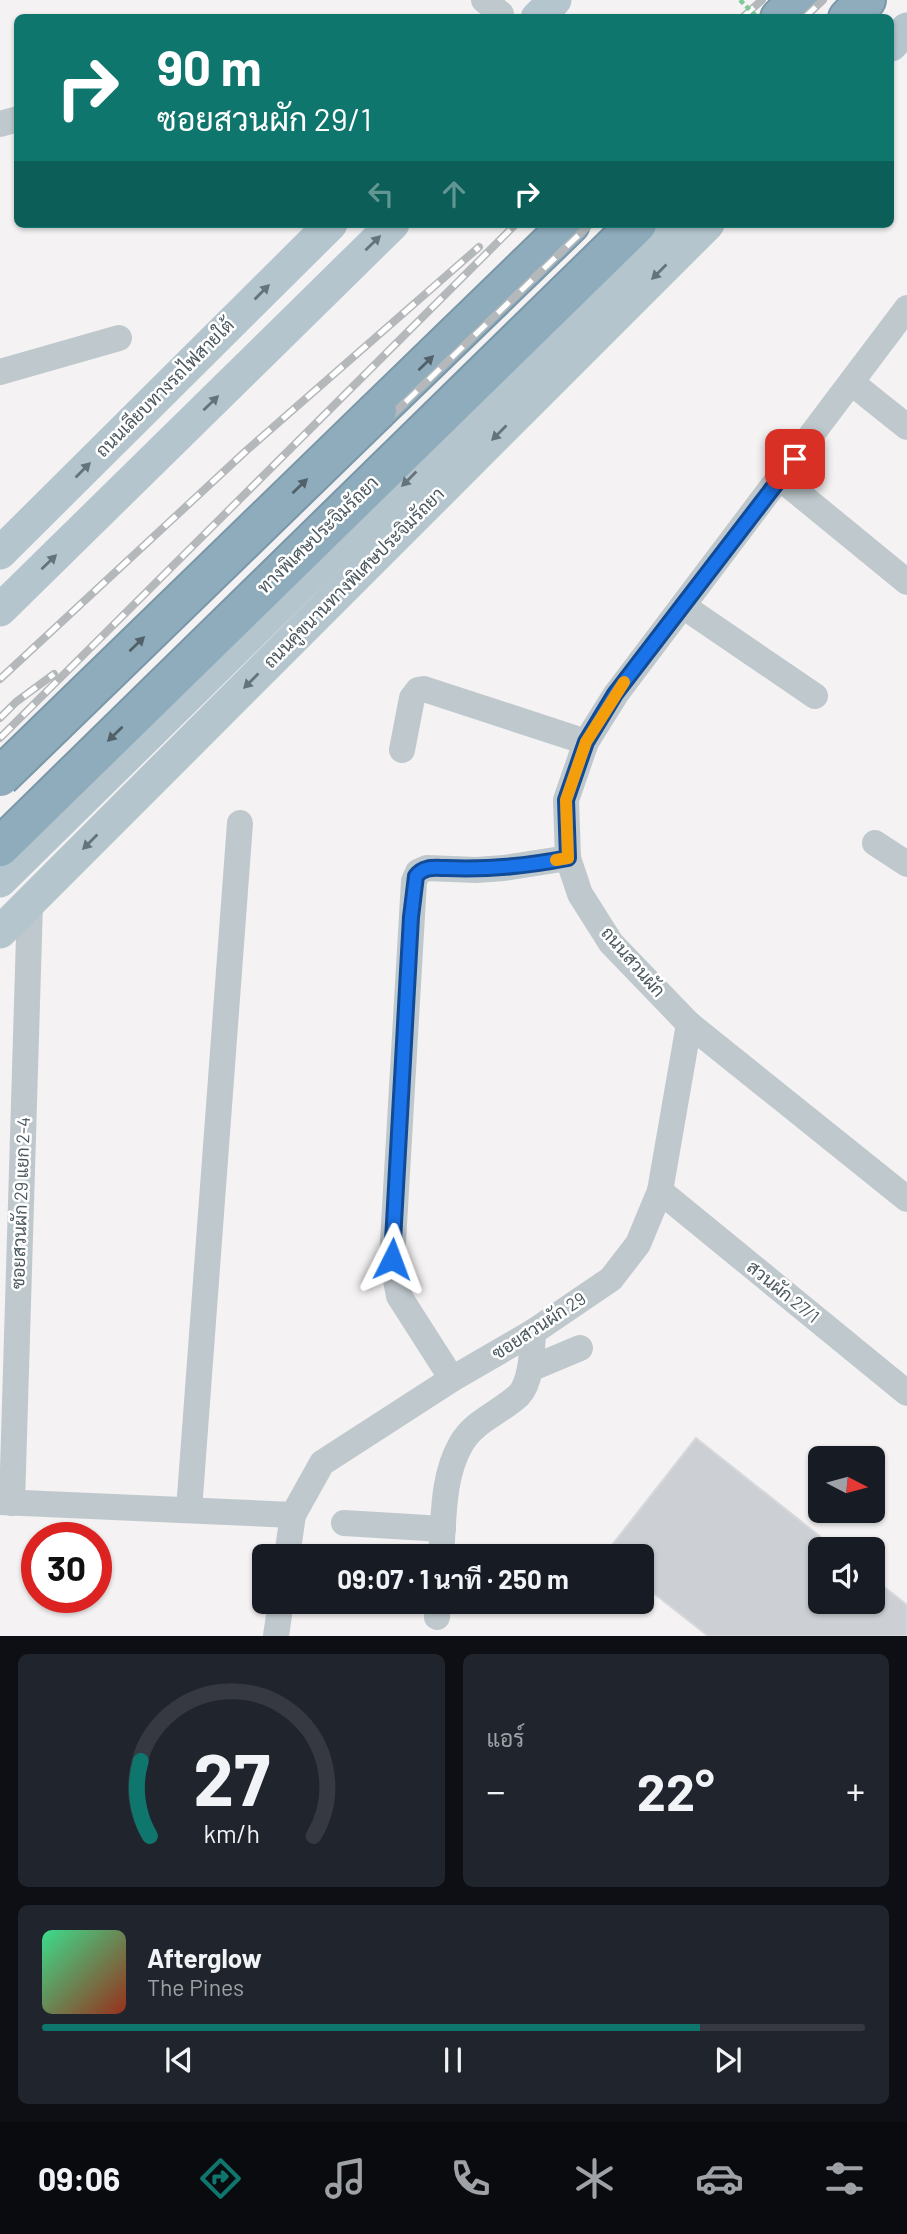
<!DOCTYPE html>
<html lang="th">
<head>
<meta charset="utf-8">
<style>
  :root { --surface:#171b24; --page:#20242c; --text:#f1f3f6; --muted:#9ea1a6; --line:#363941; --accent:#0f766e }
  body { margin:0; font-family:Barlow,Sarabun,sans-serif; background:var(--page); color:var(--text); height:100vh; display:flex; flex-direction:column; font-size:26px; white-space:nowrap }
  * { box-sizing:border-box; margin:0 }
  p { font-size:23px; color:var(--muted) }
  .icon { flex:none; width:38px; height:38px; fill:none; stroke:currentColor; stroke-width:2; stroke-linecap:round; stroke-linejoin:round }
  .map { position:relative; height:1636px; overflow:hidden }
  .details { display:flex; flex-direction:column; gap:18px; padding:18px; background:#0d0f14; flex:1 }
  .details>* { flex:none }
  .guide { position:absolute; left:14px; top:14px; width:880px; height:214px; border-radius:10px; box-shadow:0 2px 5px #0004; background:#0f766e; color:#fff; overflow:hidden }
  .needle { width:46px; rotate:96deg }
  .fabs { position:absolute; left:808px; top:1446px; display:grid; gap:14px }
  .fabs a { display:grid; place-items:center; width:77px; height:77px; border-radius:10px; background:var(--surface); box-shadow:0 2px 5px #0004; font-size:35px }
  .speed { position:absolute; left:21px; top:1522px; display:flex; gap:14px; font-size:35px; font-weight:700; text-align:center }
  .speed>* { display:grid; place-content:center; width:91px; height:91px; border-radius:50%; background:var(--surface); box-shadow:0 2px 5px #0004; line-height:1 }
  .speed .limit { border:10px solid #d22; background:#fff; color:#111 }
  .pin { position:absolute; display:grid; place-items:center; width:60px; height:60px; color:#fff; margin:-30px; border-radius:14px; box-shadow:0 4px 10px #0006 }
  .me { position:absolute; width:77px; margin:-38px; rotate:3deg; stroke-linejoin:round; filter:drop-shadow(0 0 5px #0008) }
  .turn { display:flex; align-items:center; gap:24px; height:147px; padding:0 28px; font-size:32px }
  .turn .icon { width:91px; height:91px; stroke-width:2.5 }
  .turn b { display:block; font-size:49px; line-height:60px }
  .lanes { display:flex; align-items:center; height:66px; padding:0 28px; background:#0003; justify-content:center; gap:35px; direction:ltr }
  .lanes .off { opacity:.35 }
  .big { font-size:52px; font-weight:700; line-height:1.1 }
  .details .widget { flex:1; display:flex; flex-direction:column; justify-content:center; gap:10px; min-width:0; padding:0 24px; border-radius:10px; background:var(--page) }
  .details .dial { align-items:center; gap:0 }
  .dial svg { height:182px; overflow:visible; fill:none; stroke:var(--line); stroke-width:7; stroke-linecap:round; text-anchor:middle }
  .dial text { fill:var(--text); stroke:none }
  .song { display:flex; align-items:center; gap:21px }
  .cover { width:84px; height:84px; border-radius:10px; background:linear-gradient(135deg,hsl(150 70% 55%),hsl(10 70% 35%)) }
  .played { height:7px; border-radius:4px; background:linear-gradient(90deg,var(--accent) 80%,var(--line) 80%) }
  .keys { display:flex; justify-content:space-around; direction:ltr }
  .heat { display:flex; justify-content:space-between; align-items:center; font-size:38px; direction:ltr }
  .details .tiles { flex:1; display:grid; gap:18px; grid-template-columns:1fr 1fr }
  .widget:last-child { grid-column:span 2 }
  .trip { position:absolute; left:252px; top:1544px; width:402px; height:70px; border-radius:10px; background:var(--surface); box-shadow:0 2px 5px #0004; font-weight:700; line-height:70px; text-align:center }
  .dock { display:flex; height:112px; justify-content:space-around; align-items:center; background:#090b0e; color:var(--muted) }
  .dock .icon { width:49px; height:49px }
  .dock .selected { color:var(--accent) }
  .dock b { font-size:32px; color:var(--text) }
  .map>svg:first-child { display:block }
  .building { fill:#ccd0d4; stroke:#d6d9dc; stroke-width:2 }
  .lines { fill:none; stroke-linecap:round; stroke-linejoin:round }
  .highway-casing { stroke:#7997a8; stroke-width:42 }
  .minor { stroke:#bfc8cd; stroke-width:26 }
  .major { stroke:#b4c5ce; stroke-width:33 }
  .highway { stroke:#8eacbc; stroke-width:38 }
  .rail-casing { stroke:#b4b8bb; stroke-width:8 }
  .rail { stroke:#fff; stroke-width:5; stroke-dasharray:16; stroke-linecap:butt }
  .highway-bridge-casing { stroke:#7997a8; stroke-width:42; stroke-linecap:butt }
  .path-bridge { stroke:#7fc899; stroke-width:4.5; stroke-dasharray:5 3.5; stroke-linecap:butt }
  .highway-bridge { stroke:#8eacbc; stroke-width:38 }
  .oneway { fill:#65737a }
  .oneway2 { fill:#526067 }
  .route-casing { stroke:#114b97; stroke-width:18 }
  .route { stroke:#1a73e8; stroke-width:12 }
  .slow { stroke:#f59e0b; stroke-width:12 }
  .labels { text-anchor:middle; stroke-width:5; stroke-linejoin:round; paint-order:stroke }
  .street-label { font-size:18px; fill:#4b585e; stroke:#fff }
</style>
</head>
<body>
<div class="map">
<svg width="907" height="1636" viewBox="0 0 907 1636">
  <rect width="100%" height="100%" fill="#f4f2f2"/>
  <polygon class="building" points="696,1438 836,1549 821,1549 821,1601 873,1601 873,1578 907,1605 907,1636 708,1636 642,1584 642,1556 607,1556 605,1554"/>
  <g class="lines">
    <defs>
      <g id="highway">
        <polyline points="780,18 798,0"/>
        <polyline points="848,18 866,0"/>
        <polyline points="377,411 570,224"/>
        <polyline points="0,847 637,224"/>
      </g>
    </defs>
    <use href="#highway" class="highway-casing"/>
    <g class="minor">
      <polyline points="484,0 501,14"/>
      <polyline points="0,124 18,119"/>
      <polyline points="907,308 616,694 586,742 566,800 568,858 580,894 611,943 689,1024 907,1199"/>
      <polyline points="0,372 119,338"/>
      <polyline points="852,383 907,427"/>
      <polyline points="780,478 907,582"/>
      <polyline points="683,606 815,696"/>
      <polyline points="402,750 412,698 418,690 424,689 586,742"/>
      <polyline points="875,843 907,864"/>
      <polyline points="660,1191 907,1393"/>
      <polyline points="530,1369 580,1348"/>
      <polyline points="452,1379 399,1296 392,1259 414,881 418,872 427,868 476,870 504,868 568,858"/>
      <polyline points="0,1502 293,1515"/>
      <polyline points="12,1503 30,903"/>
      <polyline points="189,1510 240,823"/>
      <polyline points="344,1523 443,1529"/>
      <polyline points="287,1556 293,1515 322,1463 452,1379 533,1332 611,1279 638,1244 660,1191 689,1024"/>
      <path d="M441 1556C444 1519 442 1477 461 1444 475 1420 500 1413 519 1395 532 1381 532 1350 533 1332"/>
      <polyline points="437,1617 438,1601"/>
      <polyline points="276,1636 281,1601"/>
    </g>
    <g class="major">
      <polyline points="537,18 555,0"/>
      <polyline points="891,45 907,29"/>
      <polyline points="0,553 331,224"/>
      <polyline points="0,610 393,224"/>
      <polyline points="0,881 667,224"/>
      <polyline points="0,932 708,224"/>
    </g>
    <use href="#highway" class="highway"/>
    <defs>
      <g id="rail">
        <polyline points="742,18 762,0"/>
        <polyline points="804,18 823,0"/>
        <polyline points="0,679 247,450 479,247"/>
        <polyline points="0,718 16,702 54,674"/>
        <polyline points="0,738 516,224"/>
        <polyline points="0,764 137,628 389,418 590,224"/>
      </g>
    </defs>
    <use href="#rail" class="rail-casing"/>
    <use href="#rail" class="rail"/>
    <defs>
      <polyline id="highway-bridge" points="0,777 377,411"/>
    </defs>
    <use href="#highway-bridge" class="highway-bridge-casing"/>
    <polyline class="path-bridge" points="740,0 758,18"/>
    <use href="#highway-bridge" class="highway-bridge"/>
  </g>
  <defs><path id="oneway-solid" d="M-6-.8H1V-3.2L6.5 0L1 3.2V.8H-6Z" transform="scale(1.75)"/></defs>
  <g class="oneway">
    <use href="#oneway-solid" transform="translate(373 243) rotate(-44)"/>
    <use href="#oneway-solid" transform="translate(659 272) rotate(135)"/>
    <use href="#oneway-solid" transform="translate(262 292) rotate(-45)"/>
    <use href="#oneway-solid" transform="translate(211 403) rotate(-44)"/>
    <use href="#oneway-solid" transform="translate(499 433) rotate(135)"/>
    <use href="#oneway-solid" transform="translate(83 470) rotate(-45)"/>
    <use href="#oneway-solid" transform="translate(409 479) rotate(135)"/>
    <use href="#oneway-solid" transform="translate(49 562) rotate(-44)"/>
    <use href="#oneway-solid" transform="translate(251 681) rotate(135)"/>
    <use href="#oneway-solid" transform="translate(90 842) rotate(135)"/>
  </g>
  <g class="oneway2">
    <use href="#oneway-solid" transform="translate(426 363) rotate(-44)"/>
    <use href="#oneway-solid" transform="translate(300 486) rotate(-44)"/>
    <use href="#oneway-solid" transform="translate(137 644) rotate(-44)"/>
    <use href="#oneway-solid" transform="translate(115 734) rotate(136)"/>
  </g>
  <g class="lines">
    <defs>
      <path id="route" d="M392 1259 411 917 416 876C424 866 434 868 446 868 488 870 527 866 568 858L566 800 586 742 615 694 795 459"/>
    </defs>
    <use href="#route" class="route-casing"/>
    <use href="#route" class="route"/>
    <polyline class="slow" points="556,860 568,858 566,800 586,742 624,682"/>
  </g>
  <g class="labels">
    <g class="street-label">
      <text transform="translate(165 388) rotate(-45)" y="6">ถนนเลียบทางรถไฟสายใต้</text>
      <text transform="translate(318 535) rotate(-44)" y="6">ทางพิเศษประจิมรัถยา</text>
      <text transform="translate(354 578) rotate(-45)" y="6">ถนนคู่ขนานทางพิเศษประจิมรัถยา</text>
      <text transform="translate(633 962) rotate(49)" y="6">ถนนสวนผัก</text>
      <text transform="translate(21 1203) rotate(-88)" y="6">ซอยสวนผัก 29 แยก 2-4</text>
      <text transform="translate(783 1292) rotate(39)" y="6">สวนผัก 27/1</text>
      <text transform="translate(539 1326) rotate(-33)" y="6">ซอยสวนผัก 29</text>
    </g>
  </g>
</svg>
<div class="fabs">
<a><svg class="needle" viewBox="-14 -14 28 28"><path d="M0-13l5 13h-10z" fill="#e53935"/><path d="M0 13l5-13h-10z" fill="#9ea1a6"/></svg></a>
<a><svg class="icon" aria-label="sound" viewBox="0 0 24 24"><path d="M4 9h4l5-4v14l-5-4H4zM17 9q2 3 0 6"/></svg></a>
</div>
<div class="speed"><div class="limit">30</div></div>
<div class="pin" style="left:795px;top:459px;background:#d93025"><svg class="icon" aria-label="arrive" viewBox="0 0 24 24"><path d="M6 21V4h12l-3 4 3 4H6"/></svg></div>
<svg class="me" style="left:392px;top:1259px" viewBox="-20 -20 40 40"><path d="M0-17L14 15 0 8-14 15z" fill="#1a73e8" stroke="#fff" stroke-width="4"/></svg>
<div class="trip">09:07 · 1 นาที · 250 m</div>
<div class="guide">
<div class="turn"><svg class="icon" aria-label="right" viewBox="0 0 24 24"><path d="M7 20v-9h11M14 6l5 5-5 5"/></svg><div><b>90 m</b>ซอยสวนผัก 29/1</div></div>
<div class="lanes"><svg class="icon off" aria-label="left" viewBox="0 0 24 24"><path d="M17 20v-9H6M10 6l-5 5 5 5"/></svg><svg class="icon off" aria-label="ahead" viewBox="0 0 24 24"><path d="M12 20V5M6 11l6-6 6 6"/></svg><svg class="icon" aria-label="right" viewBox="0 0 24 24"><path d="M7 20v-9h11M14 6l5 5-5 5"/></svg></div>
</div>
</div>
<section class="details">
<div class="tiles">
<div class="widget dial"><svg viewBox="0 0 100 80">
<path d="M14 69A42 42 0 1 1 86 69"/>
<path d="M14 69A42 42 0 0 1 10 36" stroke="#0f766e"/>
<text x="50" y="56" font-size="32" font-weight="700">27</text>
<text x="50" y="72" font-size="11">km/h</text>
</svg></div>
<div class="widget"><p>แอร์</p>
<div class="heat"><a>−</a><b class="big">22°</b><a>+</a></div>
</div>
<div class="widget">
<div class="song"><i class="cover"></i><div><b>Afterglow</b><p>The Pines</p></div></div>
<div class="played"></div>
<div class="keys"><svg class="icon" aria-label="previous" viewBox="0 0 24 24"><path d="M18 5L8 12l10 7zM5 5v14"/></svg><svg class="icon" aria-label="pause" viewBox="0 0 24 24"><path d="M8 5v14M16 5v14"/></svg><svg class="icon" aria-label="next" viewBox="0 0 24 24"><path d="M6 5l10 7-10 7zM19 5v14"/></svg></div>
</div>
</div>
</section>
<nav class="dock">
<b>09:06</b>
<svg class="icon selected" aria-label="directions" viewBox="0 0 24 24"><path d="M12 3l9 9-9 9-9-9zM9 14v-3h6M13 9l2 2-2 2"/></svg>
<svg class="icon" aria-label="music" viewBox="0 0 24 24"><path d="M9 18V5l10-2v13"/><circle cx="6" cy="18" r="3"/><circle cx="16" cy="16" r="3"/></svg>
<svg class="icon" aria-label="phone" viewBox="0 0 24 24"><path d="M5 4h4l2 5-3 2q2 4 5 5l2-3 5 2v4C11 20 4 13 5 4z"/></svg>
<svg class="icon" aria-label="climate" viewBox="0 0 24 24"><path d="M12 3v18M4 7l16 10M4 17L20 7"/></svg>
<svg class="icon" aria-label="car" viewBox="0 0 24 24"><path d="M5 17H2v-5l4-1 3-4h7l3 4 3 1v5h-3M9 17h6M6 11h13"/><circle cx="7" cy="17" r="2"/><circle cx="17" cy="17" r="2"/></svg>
<svg class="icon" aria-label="filters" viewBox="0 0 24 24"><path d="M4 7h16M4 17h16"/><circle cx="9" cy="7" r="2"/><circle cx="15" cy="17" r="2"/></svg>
</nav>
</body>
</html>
